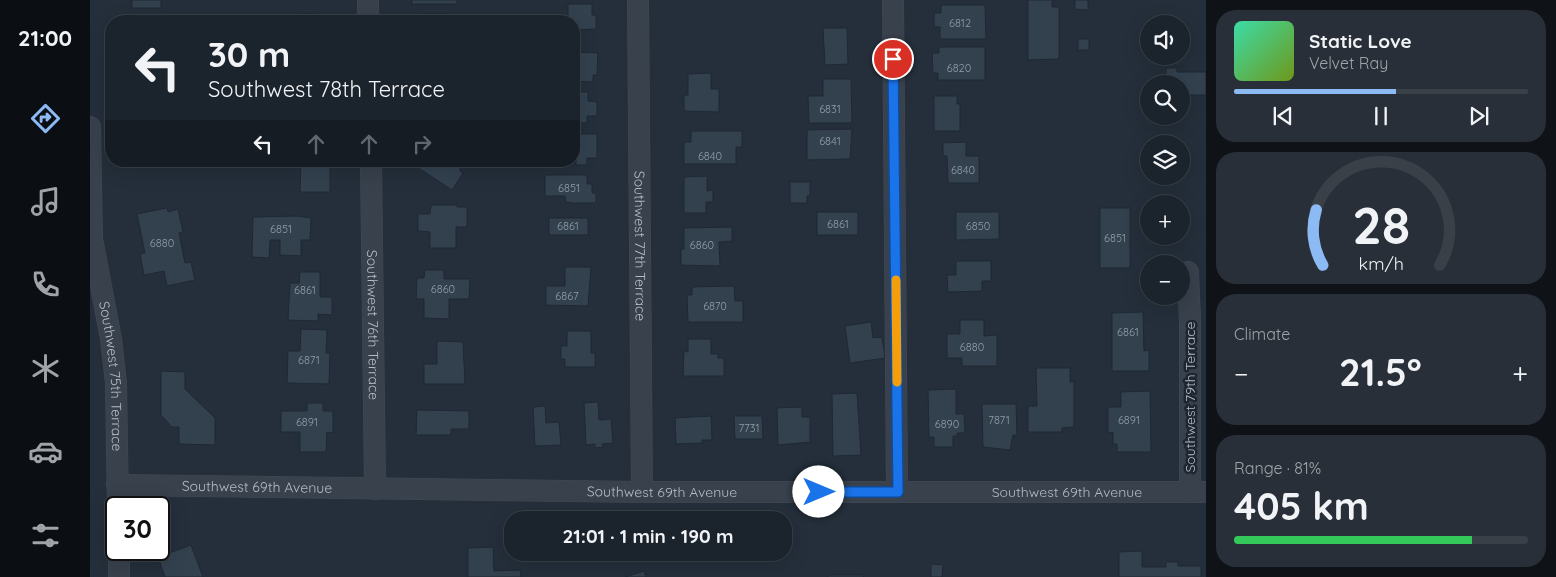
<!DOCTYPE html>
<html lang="en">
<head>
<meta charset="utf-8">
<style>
  :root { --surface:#1b232c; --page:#282f38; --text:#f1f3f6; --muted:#a0a4a9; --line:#394048; --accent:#8cbaf4 }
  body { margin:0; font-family:Quicksand,sans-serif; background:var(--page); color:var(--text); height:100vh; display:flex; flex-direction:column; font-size:19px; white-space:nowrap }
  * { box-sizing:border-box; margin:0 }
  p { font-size:16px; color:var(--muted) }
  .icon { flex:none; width:28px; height:28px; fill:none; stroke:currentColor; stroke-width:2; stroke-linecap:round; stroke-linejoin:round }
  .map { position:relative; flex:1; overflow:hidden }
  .drawer { display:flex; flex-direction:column; gap:10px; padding:10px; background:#0f1318; width:350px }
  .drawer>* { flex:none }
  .guide { position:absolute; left:15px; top:15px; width:475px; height:152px; border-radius:20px; box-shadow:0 5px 20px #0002,0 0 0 1px var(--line); background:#1b232c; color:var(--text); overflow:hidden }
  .tools { position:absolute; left:1050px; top:15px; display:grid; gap:10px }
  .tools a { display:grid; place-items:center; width:50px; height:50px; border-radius:50%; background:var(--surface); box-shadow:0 5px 20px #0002,0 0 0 1px var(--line); font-size:25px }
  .speed { position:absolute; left:15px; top:496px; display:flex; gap:10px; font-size:25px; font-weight:700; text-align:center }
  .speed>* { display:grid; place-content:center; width:65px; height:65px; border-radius:50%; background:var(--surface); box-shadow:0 5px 20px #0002,0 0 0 1px var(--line); line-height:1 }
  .speed .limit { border:2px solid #111; border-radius:8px; background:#fff; color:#111 }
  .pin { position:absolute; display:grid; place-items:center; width:42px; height:42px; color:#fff; margin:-21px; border:2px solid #fff; border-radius:50%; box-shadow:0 1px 5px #0007 }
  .me { position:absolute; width:55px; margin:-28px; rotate:90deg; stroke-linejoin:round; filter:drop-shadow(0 0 4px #0008) }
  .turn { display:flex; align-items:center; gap:18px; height:105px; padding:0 20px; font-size:22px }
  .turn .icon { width:65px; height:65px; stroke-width:2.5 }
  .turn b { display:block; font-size:35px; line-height:42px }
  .lanes { display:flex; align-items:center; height:48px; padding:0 20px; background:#0003; justify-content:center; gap:25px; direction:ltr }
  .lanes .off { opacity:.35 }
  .big { font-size:38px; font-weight:700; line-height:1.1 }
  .drawer .card { flex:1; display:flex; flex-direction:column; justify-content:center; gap:8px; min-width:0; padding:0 18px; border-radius:20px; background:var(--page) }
  .drawer .dial { align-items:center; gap:0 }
  .dial svg { height:130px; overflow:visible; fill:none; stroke:var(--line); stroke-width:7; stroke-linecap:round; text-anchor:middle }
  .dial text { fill:var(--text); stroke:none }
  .song { display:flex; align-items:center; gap:15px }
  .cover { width:60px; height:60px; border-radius:8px; background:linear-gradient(135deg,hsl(160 70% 55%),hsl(80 70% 35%)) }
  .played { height:5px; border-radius:2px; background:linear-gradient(90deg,var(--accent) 55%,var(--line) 55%) }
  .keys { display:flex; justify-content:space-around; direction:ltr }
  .heat { display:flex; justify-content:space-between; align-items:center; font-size:28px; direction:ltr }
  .charge { height:8px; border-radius:4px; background:linear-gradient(90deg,#34c759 81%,var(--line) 0) }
  .trip { position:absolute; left:414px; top:511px; width:288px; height:50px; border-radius:20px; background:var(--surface); box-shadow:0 5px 20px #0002,0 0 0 1px var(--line); font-weight:700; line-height:50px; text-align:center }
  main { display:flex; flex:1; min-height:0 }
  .tab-bar { display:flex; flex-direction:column; width:90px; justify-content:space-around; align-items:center; background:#0b0e12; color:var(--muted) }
  .tab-bar .icon { width:35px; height:35px }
  .tab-bar .selected { color:var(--accent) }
  .tab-bar b { font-size:22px; color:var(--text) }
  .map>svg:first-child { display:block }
  .building { fill:#33414f; stroke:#1f2833 }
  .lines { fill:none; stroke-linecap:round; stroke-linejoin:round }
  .minor-casing { stroke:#414a55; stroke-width:22 }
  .minor { stroke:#38414c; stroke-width:21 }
  .route-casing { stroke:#114b97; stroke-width:12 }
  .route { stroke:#1a73e8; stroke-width:9 }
  .slow { stroke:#f59e0b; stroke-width:9 }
  .labels { text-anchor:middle; stroke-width:5; stroke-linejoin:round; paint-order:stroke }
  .number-label { font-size:11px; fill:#929ca8 }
  .street-label { font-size:14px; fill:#b3bcc7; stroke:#1d2631 }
</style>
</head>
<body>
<main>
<nav class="tab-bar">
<b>21:00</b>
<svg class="icon selected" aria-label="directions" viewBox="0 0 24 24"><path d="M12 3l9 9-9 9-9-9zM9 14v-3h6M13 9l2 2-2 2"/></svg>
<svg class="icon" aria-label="music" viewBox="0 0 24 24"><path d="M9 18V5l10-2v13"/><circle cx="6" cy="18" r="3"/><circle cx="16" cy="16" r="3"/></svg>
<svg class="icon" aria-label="phone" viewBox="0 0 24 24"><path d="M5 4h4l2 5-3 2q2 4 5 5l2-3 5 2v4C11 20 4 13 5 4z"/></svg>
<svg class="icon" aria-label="climate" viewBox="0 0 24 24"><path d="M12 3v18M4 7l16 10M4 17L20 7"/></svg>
<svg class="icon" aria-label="car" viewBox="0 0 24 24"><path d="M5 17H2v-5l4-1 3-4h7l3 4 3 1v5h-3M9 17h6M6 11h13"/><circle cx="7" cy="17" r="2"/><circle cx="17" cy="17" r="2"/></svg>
<svg class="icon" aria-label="filters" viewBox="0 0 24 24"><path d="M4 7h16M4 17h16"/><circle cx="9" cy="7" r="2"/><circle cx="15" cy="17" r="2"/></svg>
</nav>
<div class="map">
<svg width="1116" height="577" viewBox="0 0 1116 577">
  <rect width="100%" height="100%" fill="#242f3b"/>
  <g class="building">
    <rect x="42" y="0" width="29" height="8"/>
    <rect x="322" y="0" width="45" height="4"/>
    <polygon points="938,0 962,0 962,7 969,7 969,59 938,60"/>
    <polygon points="985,0 998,0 998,10 985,9"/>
    <polygon points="478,4 502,4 502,15 506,15 506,29 484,30 484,21 471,21 471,18 478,18"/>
    <polygon points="851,5 895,5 896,39 850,39 850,27 844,27 844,13 851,13"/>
    <rect x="209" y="14" width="17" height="7"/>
    <polygon points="332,14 357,14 356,21 332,21"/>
    <polygon points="733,28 757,28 758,64 735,65"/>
    <rect x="988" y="39" width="11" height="11"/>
    <polygon points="849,47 895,47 895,80 848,80 848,73 843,73 842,53 849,53"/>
    <polygon points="484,52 508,53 507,75 503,75 503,82 484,81"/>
    <polygon points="1076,68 1087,68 1087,72 1116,72 1116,95 1091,95 1091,84 1076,83"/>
    <polygon points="621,73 621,89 629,89 629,112 594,111 594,95 598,95 598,74"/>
    <polygon points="733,79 761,79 762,123 719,123 718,96 733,96"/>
    <polygon points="484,92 498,92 498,101 507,102 507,116 497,116 497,123 484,123"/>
    <polygon points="844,96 867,96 867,104 870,104 870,131 844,131"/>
    <polygon points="762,129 760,159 717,160 717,130"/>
    <polygon points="601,131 652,131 652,147 646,147 646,164 594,164 594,142 601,142"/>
    <polygon points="484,134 507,134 507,158 497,158 497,165 486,165 486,158 484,158"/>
    <polygon points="876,142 876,156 889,156 889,183 858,183 857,156 853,156 853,143"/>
    <polygon points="211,161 240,162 240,192 210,192"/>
    <polygon points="322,161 370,161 370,171 373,173 362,190 321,163"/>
    <polygon points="455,175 497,175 497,184 502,184 502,193 506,193 506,203 483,203 476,202 475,196 455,196"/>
    <polygon points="617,176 617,191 623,190 623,202 616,202 616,213 594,213 594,177"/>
    <polygon points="700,182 720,182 720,196 717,196 717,203 700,203"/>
    <polygon points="341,205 367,205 367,207 377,207 377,227 366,227 366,248 340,248 340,232 328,231 328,214 340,214"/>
    <polygon points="77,208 78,212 88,209 93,232 89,233 95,263 101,262 105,280 77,286 74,271 54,275 50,254 55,253 47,214"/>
    <rect x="1010" y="208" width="30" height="60"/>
    <rect x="727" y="212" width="41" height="23"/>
    <polygon points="866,212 909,212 909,239 866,240"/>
    <polygon points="208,216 221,218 220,240 211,240 211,256 190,255 190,240 180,240 179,258 162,257 163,217"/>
    <rect x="459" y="218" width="39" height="17"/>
    <polygon points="642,227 642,241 629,242 630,266 591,265 591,249 594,249 594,228"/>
    <polygon points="866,261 901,261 901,281 892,281 892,291 858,292 857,275 866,275"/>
    <polygon points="475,267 501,267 498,306 456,305 456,286 475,286"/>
    <polygon points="335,270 354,270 354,279 380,279 379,299 359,299 359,319 334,318 334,299 326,299 327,278 334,278"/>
    <polygon points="210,272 230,272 230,297 242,297 242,315 228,314 228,321 198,320 200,283 209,283"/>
    <polygon points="644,286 645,301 653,301 653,322 598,322 597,295 602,295 602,287"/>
    <polygon points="1053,312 1054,351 1059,350 1059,371 1022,371 1022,313"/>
    <polygon points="870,320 894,320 894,336 907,335 907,366 872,366 872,358 857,358 857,334 870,334"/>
    <polygon points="781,322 783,338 792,337 795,358 760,363 755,326"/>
    <polygon points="211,329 237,330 236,353 240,353 239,384 197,383 198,351 210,351"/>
    <polygon points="477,331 501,331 501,353 505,353 505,367 475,367 475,359 471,359 471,346 477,346"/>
    <polygon points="598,339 621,339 621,354 628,354 628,358 634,358 634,376 593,376 594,351 598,352"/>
    <polygon points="347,341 373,342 375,384 334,384 334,364 347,364"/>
    <polygon points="946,368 980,368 980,382 984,382 984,427 972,428 972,432 938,432 938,406 947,406"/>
    <polygon points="71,371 95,372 95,389 125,418 125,445 89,444 89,427 82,427 71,415"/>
    <polygon points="866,389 866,414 874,414 875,433 867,433 867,436 863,436 863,447 844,447 844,437 839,437 838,390"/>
    <polygon points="1060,391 1061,452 1027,452 1027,444 1023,444 1023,432 1018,433 1018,407 1031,407 1031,392"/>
    <polygon points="767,393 771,455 743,456 742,394"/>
    <polygon points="508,402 509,420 521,419 523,443 512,444 513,447 505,448 505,444 496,445 494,403"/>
    <polygon points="217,403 233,403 233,411 243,411 243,433 237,432 236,452 210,452 210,432 191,432 191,411 217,411"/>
    <polygon points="892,404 926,404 927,435 923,435 920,450 893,447"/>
    <polygon points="455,406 456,423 469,422 471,445 445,446 443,407"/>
    <polygon points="712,407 712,417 720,417 720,442 688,445 687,408"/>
    <polygon points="327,410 379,411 379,429 361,429 361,435 326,435"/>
    <polygon points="621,416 622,440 612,440 612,443 586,444 585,418"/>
    <polygon points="644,416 672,416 673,439 645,439"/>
    <polygon points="101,545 113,577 75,577 68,557"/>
    <polygon points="403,547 404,571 430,570 431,577 378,577 378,548"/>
    <polygon points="1052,551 1052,567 1076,567 1076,562 1088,562 1088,566 1111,566 1111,577 1029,577 1029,552"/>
    <polygon points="841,564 853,565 852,577 841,577"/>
    <polygon points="554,571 556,577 535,577"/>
    <polygon points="738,575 774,575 773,577 738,577"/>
  </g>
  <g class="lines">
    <defs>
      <g id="minor">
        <polyline points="278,0 278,21"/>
        <path id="s1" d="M548 0 552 492"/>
        <polyline points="803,0 807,491"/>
        <path id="s2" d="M0 127 2 239 21 339 26 383 28 508"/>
        <path id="s3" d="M281 161 285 489"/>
        <polyline points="1098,272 1100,321 1100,492"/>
        <path id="s4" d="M27 485 552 492H1116"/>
        <polyline points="29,550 29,577"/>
      </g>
    </defs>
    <use href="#minor" class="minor-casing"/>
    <use href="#minor" class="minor"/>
  </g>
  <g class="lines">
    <defs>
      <polyline id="route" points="729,492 808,492 803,59"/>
    </defs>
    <use href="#route" class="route-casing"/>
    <use href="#route" class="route"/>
    <polyline class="slow" points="806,280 807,382"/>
  </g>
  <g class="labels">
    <g class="number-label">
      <text x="870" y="27">6812</text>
      <text x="869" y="72">6820</text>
      <text x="740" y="113">6831</text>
      <text x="740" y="145">6841</text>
      <text x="620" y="160">6840</text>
      <text x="873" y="174">6840</text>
      <text x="479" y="192">6851</text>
      <text x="748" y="228">6861</text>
      <text x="478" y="230">6861</text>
      <text x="888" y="230">6850</text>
      <text x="191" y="233">6851</text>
      <text x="1025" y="242">6851</text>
      <text x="72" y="247">6880</text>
      <text x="612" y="249">6860</text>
      <text x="353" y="293">6860</text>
      <text x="215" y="294">6861</text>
      <text x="477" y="300">6867</text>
      <text x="625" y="310">6870</text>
      <text x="1038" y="336">6861</text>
      <text x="882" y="351">6880</text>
      <text x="219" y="364">6871</text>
      <text x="909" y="424">7871</text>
      <text x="1039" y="424">6891</text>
      <text x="217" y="426">6891</text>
      <text x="857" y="428">6890</text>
      <text x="659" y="432">7731</text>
    </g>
    <g class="street-label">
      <text dy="5" stroke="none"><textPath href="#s1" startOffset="246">Southwest 77th Terrace</textPath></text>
      <text dy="5" stroke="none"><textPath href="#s3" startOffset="164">Southwest 76th Terrace</textPath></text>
      <text dy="5" stroke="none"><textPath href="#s2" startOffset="251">Southwest 75th Terrace</textPath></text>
      <text transform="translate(1100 397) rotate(-90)" y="5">Southwest 79th Terrace</text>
      <text dy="5" stroke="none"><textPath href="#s4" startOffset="140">Southwest 69th Avenue</textPath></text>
      <text dy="5" stroke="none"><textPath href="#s4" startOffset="545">Southwest 69th Avenue</textPath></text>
      <text dy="5" stroke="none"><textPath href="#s4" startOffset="950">Southwest 69th Avenue</textPath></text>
    </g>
  </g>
</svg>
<div class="tools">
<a><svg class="icon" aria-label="sound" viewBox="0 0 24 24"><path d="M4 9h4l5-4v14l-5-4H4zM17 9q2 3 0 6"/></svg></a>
<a><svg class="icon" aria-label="search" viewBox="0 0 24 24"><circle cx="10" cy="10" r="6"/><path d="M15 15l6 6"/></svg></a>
<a><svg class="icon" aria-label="layers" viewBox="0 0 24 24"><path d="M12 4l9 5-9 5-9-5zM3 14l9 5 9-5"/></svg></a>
<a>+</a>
<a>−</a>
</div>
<div class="speed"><div class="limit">30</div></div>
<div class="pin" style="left:803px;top:59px;background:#d93025"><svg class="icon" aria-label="arrive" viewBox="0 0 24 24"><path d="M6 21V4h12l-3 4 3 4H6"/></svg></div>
<svg class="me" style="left:729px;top:492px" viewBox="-20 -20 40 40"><circle r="19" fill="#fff"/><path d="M0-13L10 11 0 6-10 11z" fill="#1a73e8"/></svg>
<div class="trip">21:01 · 1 min · 190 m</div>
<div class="guide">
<div class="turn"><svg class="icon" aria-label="left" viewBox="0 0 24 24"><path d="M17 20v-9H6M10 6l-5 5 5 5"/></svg><div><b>30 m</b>Southwest 78th Terrace</div></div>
<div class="lanes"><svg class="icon" aria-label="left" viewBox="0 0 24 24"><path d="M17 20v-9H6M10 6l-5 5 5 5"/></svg><svg class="icon off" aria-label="ahead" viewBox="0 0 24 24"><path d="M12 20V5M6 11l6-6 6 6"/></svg><svg class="icon off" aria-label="ahead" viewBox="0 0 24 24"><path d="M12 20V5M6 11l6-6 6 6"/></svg><svg class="icon off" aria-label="right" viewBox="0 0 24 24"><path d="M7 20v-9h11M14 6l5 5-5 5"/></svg></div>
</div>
</div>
<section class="drawer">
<div class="card">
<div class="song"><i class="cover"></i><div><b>Static Love</b><p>Velvet Ray</p></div></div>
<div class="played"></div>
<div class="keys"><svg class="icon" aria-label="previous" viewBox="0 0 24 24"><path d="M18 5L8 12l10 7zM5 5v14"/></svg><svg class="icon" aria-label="pause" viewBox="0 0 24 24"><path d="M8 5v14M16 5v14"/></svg><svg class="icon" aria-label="next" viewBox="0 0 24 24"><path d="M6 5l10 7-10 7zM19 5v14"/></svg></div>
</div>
<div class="card dial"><svg viewBox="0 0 100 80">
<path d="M14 69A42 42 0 1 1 86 69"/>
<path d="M14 69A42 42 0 0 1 10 35" stroke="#8cbaf4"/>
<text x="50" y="56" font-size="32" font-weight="700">28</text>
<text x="50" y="72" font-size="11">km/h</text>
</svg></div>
<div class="card"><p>Climate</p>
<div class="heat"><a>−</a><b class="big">21.5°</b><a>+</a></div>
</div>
<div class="card"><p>Range · 81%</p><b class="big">405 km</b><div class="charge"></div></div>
</section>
</main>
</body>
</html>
